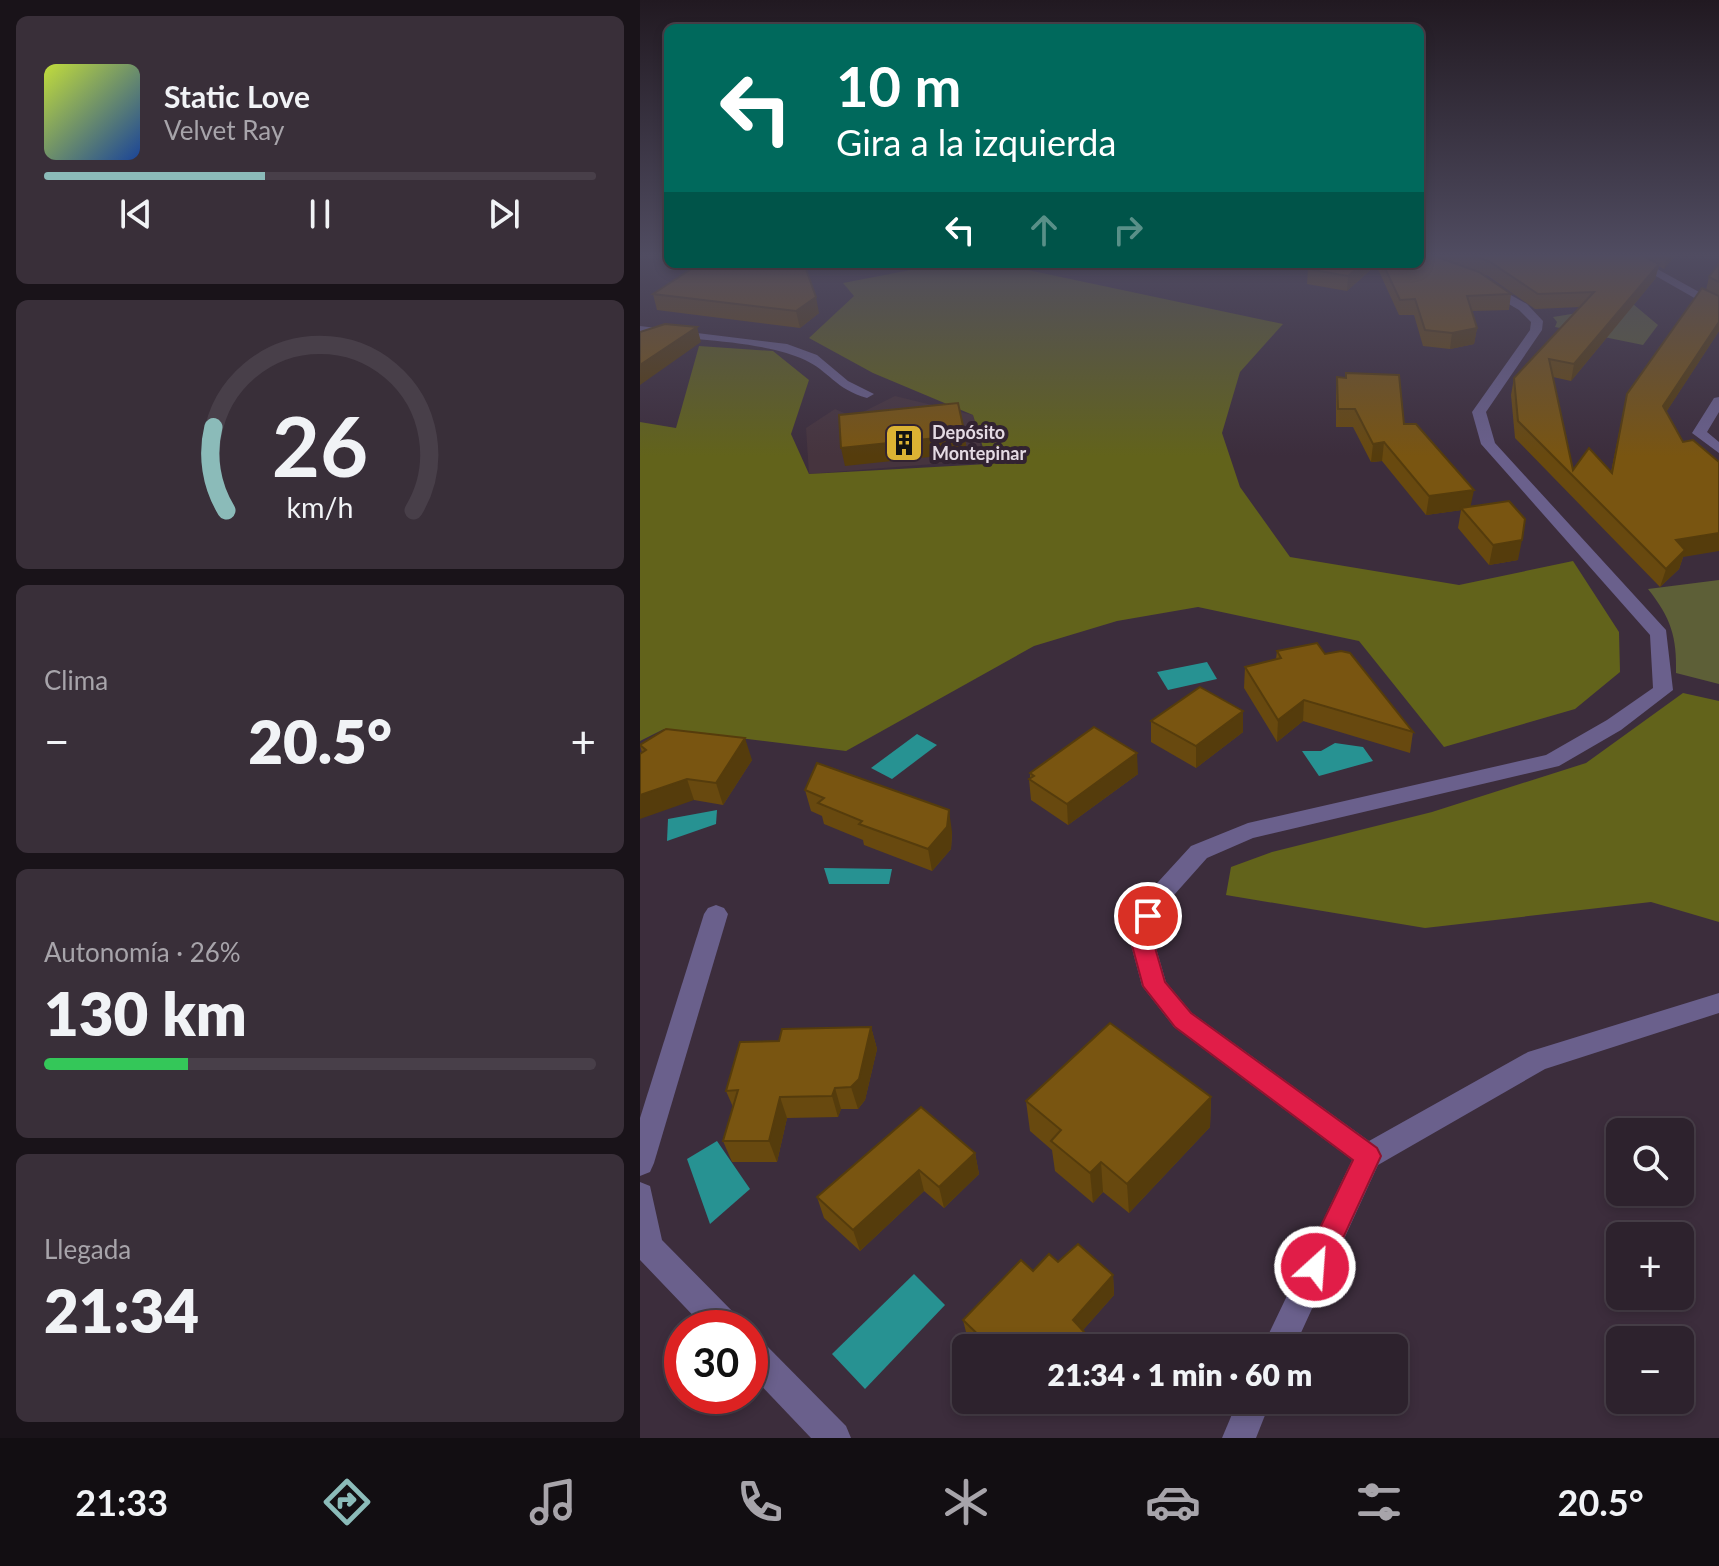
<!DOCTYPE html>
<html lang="es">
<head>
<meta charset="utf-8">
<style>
  :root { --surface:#2d222d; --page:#392f39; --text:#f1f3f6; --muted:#a7a4aa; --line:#483f49; --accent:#8bbbb9 }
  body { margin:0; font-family:Lato,sans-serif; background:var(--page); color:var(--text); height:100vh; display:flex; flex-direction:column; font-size:30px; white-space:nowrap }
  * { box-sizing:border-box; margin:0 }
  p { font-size:26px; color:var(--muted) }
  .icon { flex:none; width:44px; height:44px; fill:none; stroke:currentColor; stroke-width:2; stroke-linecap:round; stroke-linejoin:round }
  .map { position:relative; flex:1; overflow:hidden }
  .details { display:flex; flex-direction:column; gap:16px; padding:16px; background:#191319; width:640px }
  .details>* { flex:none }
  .guide { position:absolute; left:24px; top:24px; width:760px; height:244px; border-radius:12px; box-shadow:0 4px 12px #0003,0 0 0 2px var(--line); background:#00695c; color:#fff; overflow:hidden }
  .controls { position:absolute; left:966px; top:1118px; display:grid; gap:16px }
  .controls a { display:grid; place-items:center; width:88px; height:88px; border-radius:12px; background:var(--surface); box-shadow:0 4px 12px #0003,0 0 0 2px var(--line); font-size:40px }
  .speed { position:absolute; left:24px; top:1310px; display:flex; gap:16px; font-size:40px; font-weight:700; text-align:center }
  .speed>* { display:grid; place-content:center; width:104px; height:104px; border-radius:50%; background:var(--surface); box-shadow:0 4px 12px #0003,0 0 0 2px var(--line); line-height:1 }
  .speed .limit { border:12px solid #d22; background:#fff; color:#111 }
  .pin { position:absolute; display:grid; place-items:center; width:68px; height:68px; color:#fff; margin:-34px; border:4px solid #fff; border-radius:50%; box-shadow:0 2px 8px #0007 }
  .me { position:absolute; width:88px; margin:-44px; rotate:26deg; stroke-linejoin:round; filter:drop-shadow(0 0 6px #0008) }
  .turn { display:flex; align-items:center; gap:28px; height:168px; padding:0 40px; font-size:36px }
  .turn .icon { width:104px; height:104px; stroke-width:2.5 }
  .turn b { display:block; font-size:56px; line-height:68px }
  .lanes { display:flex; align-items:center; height:76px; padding:0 40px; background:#0003; justify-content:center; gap:40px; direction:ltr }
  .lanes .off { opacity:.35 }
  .big { font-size:60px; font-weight:800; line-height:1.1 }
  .details .tile { flex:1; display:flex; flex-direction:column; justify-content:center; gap:12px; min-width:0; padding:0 28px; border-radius:12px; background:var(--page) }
  .details .dial { align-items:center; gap:0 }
  .dial svg { height:208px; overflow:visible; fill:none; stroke:var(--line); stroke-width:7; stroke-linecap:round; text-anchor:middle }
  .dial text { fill:var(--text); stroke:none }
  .song { display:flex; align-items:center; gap:24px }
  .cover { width:96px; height:96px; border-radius:12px; background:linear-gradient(135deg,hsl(70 70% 55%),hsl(220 70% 35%)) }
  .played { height:8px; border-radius:4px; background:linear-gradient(90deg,var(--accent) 40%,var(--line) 40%) }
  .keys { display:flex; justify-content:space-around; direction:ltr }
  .heat { display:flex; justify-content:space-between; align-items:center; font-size:44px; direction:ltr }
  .charge { height:12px; border-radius:6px; background:linear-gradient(90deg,#34c759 26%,var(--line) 0) }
  .trip { position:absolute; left:312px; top:1334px; width:456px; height:80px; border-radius:12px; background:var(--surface); box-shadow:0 4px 12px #0003,0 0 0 2px var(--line); font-weight:800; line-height:80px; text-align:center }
  .tab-bar { display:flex; height:128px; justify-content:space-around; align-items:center; background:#120e12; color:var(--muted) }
  .tab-bar .icon { width:56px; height:56px }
  .tab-bar .selected { color:var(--accent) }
  .tab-bar b { font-size:36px; color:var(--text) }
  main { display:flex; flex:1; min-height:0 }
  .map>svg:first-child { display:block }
  .industrial { fill:#46343e }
  .green { fill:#5d5f37 }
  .forest { fill:#62631b }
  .water { fill:#279292 }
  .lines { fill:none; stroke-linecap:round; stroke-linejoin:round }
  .street { fill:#6a608c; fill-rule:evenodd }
  .wall { fill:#68490f }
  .shaded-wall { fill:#553c0c }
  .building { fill:#795511; stroke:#553c0c; stroke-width:2 }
  .route { fill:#e11d48; stroke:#92132f; stroke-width:2 }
  .labels { text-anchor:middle; stroke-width:8; stroke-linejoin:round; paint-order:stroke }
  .far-poi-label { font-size:18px; font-weight:bold; fill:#e4dae3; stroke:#322331; text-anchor:start }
</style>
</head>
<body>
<main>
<section class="details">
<div class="tile">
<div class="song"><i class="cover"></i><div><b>Static Love</b><p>Velvet Ray</p></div></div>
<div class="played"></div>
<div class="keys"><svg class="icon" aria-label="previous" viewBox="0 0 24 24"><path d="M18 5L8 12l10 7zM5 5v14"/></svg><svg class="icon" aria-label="pause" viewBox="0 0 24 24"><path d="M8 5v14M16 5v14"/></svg><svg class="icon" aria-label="next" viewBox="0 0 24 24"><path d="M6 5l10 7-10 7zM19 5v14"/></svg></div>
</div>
<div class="tile dial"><svg viewBox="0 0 100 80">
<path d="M14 69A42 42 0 1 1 86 69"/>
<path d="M14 69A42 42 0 0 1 9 37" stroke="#8bbbb9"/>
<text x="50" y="56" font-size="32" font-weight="700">26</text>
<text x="50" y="72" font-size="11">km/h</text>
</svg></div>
<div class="tile"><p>Clima</p>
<div class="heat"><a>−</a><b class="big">20.5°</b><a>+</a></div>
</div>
<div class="tile"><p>Autonomía · 26%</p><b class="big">130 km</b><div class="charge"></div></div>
<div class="tile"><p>Llegada</p><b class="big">21:34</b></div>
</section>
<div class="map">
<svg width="1079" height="1438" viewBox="0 0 1079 1438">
  <rect width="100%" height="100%" fill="#3c2d3c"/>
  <polygon class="industrial" points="255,396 333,415 344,460 169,474 166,428 195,409 213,417"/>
  <g class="green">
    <polygon points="993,304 1018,325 1003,345 915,327 917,322 913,317"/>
    <path d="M1079 580V684L1036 673C1037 637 1031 618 1008 589Z"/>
  </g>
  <g class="forest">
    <polygon points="302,264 360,264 643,324 600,372 582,433 600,487 650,557 819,585 933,561 979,632 980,672 935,709 804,747 719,641 558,607 477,621 394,646 206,751 24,729 0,741 0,422 36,428 59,346 133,351 169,380 151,434 169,474 348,464 333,415 233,373 169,338 214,296 203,283"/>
    <polygon points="1043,693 1079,701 1079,922 1011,902 785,928 586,895 591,867 632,852 792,812 946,763"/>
  </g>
  <g class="water">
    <polygon points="567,662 577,679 528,690 517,672"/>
    <polygon points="277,734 297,745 252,779 231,768"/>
    <polygon points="695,743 723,747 733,761 679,776 662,751 681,751"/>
    <polygon points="77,810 76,824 27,841 28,819"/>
    <polygon points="184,868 252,869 249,884 189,884"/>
    <polygon points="77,1141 110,1189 70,1224 47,1159"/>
    <polygon points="274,1274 305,1305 225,1389 192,1354"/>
  </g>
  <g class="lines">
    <g class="street">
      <polygon points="979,255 992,255 1079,303 1079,312"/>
      <polygon points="849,283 887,304 903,321 902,330 846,412 855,443 1026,630 1033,690 981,730 919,766 613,838 567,858 526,904 512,934 526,982 552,1013 729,1141 888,1052 1079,993 1079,1013 905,1069 738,1165 654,1348 622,1348 712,1160 534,1027 502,986 488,934 508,893 551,846 608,823 906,755 967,720 1013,688 1010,635 841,444 832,412 890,330 891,322 879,310 845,290 845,284"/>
      <path d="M0 326 147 344 177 355 208 381 234 394 227 398C195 389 189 371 165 360 126 341 45 339 0 334Z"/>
      <polygon points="1079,397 1079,412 1067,432 1079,442 1079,453 1052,433 1074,398"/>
      <polygon points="76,905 84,908 88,914 14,1163 10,1172 0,1176 0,1118 64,914 68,908"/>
      <polygon points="0,1182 10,1186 22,1240 98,1317 103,1328 65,1328 0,1260"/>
      <polygon points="110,1335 121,1340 206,1426 211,1438 171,1438 110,1374"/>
      <polygon points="598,1400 631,1400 616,1438 582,1438"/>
    </g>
  </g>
  <g class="wall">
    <polygon points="780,255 1036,255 1024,269 1019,266 1015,279 931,381 913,377 933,470 971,472 987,394 1066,290 1069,277 1079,263 1079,331 1026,412 1043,557 1039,569 1020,587 875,438 871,395 874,378 940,307 895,309 848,276 842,274 871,294 869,310 832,311 837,328 834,344 810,349 783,346 774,315 759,315 736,265 707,291 667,284 668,269 674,264 780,264"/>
    <polygon points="13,294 179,313 160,328 17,310"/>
    <polygon points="697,377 764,424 831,507 878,560 849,565 818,528 821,510 786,515 742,461 731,462 713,427 696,427 696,395"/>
    <polygon points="637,651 685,654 773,732 770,753 663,721 637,742 604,688 605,667 636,659"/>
    <polygon points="511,721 603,732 556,768 511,742"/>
    <polygon points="0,745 112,760 83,805 54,800 2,753"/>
    <polygon points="390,773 498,774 428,825 391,800 389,779 390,778"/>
    <polygon points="165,790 312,832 311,849 292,871 224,845 223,840 184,824 182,816 171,811"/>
    <polygon points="231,1027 237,1049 225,1100 218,1109 201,1109 198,1117 147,1118 137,1162 92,1162 83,1141 93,1107 86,1091 139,1041"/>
    <polygon points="571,1097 570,1127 489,1213 463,1192 453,1203 415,1171 412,1150 390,1131 386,1101"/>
    <polygon points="335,1153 339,1174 304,1208 284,1191 220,1251 184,1218 177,1197"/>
    <polygon points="418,1262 473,1275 474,1295 443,1330 448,1348 336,1348 328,1340 323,1320 393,1271"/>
    <polygon points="389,1400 408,1400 400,1410"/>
  </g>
  <g class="shaded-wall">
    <polygon points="1027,255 1036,255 1024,269"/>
    <polygon points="722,264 736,264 707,291 708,276"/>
    <polygon points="1019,264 1015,279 931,381 934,364"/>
    <polygon points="176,297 179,313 160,328 156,311"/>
    <polygon points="1079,322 1079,331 1019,423 1023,406"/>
    <polygon points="57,327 61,342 0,385 0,365"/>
    <polygon points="837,328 834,344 810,349 812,333"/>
    <polygon points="325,435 327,453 205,466 201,448"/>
    <polygon points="744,442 742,461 731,462 733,444"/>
    <polygon points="834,490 830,509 786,515 789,496"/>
    <polygon points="1079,533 1079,551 1043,557 1039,569 1020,587 1036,540"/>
    <polygon points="882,540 878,560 849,565 853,545"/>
    <polygon points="664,700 663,721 637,742 638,720"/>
    <polygon points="603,711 603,732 556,768 556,746"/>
    <polygon points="105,738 112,760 83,805 76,783"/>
    <polygon points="497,753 498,774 428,825 427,804"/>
    <polygon points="47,779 54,800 0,819 0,795"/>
    <polygon points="309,810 312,832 311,849 292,871 288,849"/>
    <polygon points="231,1027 237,1049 225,1100 218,1109 211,1087"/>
    <polygon points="195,1088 201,1109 198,1117 192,1096"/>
    <polygon points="140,1097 147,1118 137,1162 129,1141"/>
    <polygon points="571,1097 570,1127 489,1213 487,1184"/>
    <polygon points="335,1153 339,1174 304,1208 299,1187"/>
    <polygon points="461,1162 463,1192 453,1203 450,1173"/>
    <polygon points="279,1170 284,1191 220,1251 213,1230"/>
    <polygon points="473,1275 474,1295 435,1339 433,1320"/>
    <polygon points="446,1334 448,1348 434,1348"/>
    <polygon points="398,1400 408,1400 400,1410"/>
  </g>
  <g class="building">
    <polygon points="780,255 792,255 839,272 871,294 827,296 837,328 812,333 785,330 775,299 760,300 743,264 780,264"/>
    <polygon points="833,255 1001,255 1019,264 934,364 909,359 933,470 949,448 972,473 987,394 1062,288 1079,296 1079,322 1023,406 1043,442 1053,440 1079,462 1079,533 1036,540 1045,550 1026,569 878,421 874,378 954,292 898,294 850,262"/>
    <polygon points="1079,263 1079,282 1069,277"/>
    <polygon points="59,264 164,264 176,297 156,311 13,294"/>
    <polygon points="674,264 722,264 708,276 668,269"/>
    <polygon points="25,324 57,327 0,365 0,332"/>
    <polygon points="706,373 759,375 764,424 776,424 834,490 789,496 744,442 733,444 715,409 698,409 697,377 706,378"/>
    <polygon points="318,403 325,435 201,448 199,415"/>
    <polygon points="869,501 885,519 882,540 853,545 821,508"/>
    <polygon points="677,643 685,654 701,651 710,653 773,732 664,700 638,720 605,667 641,658 637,651"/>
    <polygon points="560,687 603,711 556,746 511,721"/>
    <polygon points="454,727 497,753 427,804 389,779 394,776 390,773"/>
    <polygon points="26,729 105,738 76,783 47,779 0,795 0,754 6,750 0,745"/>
    <polygon points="177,763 309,810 307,827 288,849 219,824 222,821 178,803 184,798 165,790"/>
    <polygon points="470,1023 571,1097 487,1184 461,1162 450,1173 411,1141 421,1130 386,1101"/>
    <polygon points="231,1027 219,1079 211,1087 195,1088 192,1096 140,1097 129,1141 83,1141 98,1090 86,1091 100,1042 139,1041 142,1029"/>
    <polygon points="281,1107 335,1153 299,1187 279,1170 213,1230 177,1197"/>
    <polygon points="438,1244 473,1275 433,1320 446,1334 434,1348 352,1348 323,1320 381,1260 393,1271 409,1254 418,1262"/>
  </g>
  <linearGradient id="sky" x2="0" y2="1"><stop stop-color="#211921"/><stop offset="0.56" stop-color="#504c61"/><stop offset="1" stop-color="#504c61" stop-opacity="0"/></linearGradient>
  <rect width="1079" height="456" fill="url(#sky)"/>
  <polygon class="route" points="508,908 515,911 519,916 511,934 525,982 551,1013 737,1148 741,1156 685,1277 675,1280 665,1277 661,1267 713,1160 535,1027 503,986 489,934 500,911"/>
  <defs>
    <symbol id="building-square" viewBox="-11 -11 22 22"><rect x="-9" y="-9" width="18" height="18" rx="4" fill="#dbb233" stroke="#322331"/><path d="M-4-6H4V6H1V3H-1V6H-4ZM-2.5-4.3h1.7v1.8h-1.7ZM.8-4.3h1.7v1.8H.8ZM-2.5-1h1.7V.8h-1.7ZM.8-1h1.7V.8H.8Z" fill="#111"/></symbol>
  </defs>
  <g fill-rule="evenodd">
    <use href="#building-square" x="242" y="421" width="44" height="44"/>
  </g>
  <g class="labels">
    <g class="far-poi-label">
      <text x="292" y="439">Depósito<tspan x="292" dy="21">Montepinar</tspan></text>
    </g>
  </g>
</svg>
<div class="controls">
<a><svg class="icon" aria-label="search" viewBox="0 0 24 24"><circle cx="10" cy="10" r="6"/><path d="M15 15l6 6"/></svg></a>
<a>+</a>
<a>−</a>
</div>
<div class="speed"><div class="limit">30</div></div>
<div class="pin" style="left:508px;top:916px;background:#d93025"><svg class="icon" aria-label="arrive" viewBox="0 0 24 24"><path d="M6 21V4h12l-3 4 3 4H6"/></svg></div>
<svg class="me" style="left:675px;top:1267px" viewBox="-20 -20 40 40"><circle r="17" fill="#e11d48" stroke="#fff" stroke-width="3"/><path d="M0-11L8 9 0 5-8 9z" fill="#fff"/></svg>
<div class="trip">21:34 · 1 min · 60 m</div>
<div class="guide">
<div class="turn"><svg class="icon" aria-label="left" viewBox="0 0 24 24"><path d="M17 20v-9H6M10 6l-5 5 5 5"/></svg><div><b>10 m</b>Gira a la izquierda</div></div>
<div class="lanes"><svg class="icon" aria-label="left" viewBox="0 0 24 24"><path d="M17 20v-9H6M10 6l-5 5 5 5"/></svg><svg class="icon off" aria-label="ahead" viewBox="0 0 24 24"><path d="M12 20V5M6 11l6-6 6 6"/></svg><svg class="icon off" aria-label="right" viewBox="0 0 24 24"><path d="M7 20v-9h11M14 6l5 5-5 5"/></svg></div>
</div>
</div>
</main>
<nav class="tab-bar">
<b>21:33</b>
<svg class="icon selected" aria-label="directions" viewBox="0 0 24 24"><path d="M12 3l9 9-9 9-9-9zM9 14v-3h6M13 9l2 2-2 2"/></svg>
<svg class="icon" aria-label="music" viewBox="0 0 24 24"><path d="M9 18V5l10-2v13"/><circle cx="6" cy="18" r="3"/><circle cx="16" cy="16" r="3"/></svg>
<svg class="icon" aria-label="phone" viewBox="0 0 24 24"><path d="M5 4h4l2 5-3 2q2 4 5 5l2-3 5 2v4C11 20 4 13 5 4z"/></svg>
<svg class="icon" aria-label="climate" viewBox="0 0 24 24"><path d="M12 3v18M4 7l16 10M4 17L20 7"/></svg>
<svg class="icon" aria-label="car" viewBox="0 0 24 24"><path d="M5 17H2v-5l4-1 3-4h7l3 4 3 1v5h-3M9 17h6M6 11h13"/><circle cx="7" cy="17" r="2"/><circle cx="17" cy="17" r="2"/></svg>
<svg class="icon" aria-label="filters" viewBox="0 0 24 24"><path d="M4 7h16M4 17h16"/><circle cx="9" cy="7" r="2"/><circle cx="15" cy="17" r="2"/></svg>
<b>20.5°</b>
</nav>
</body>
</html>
